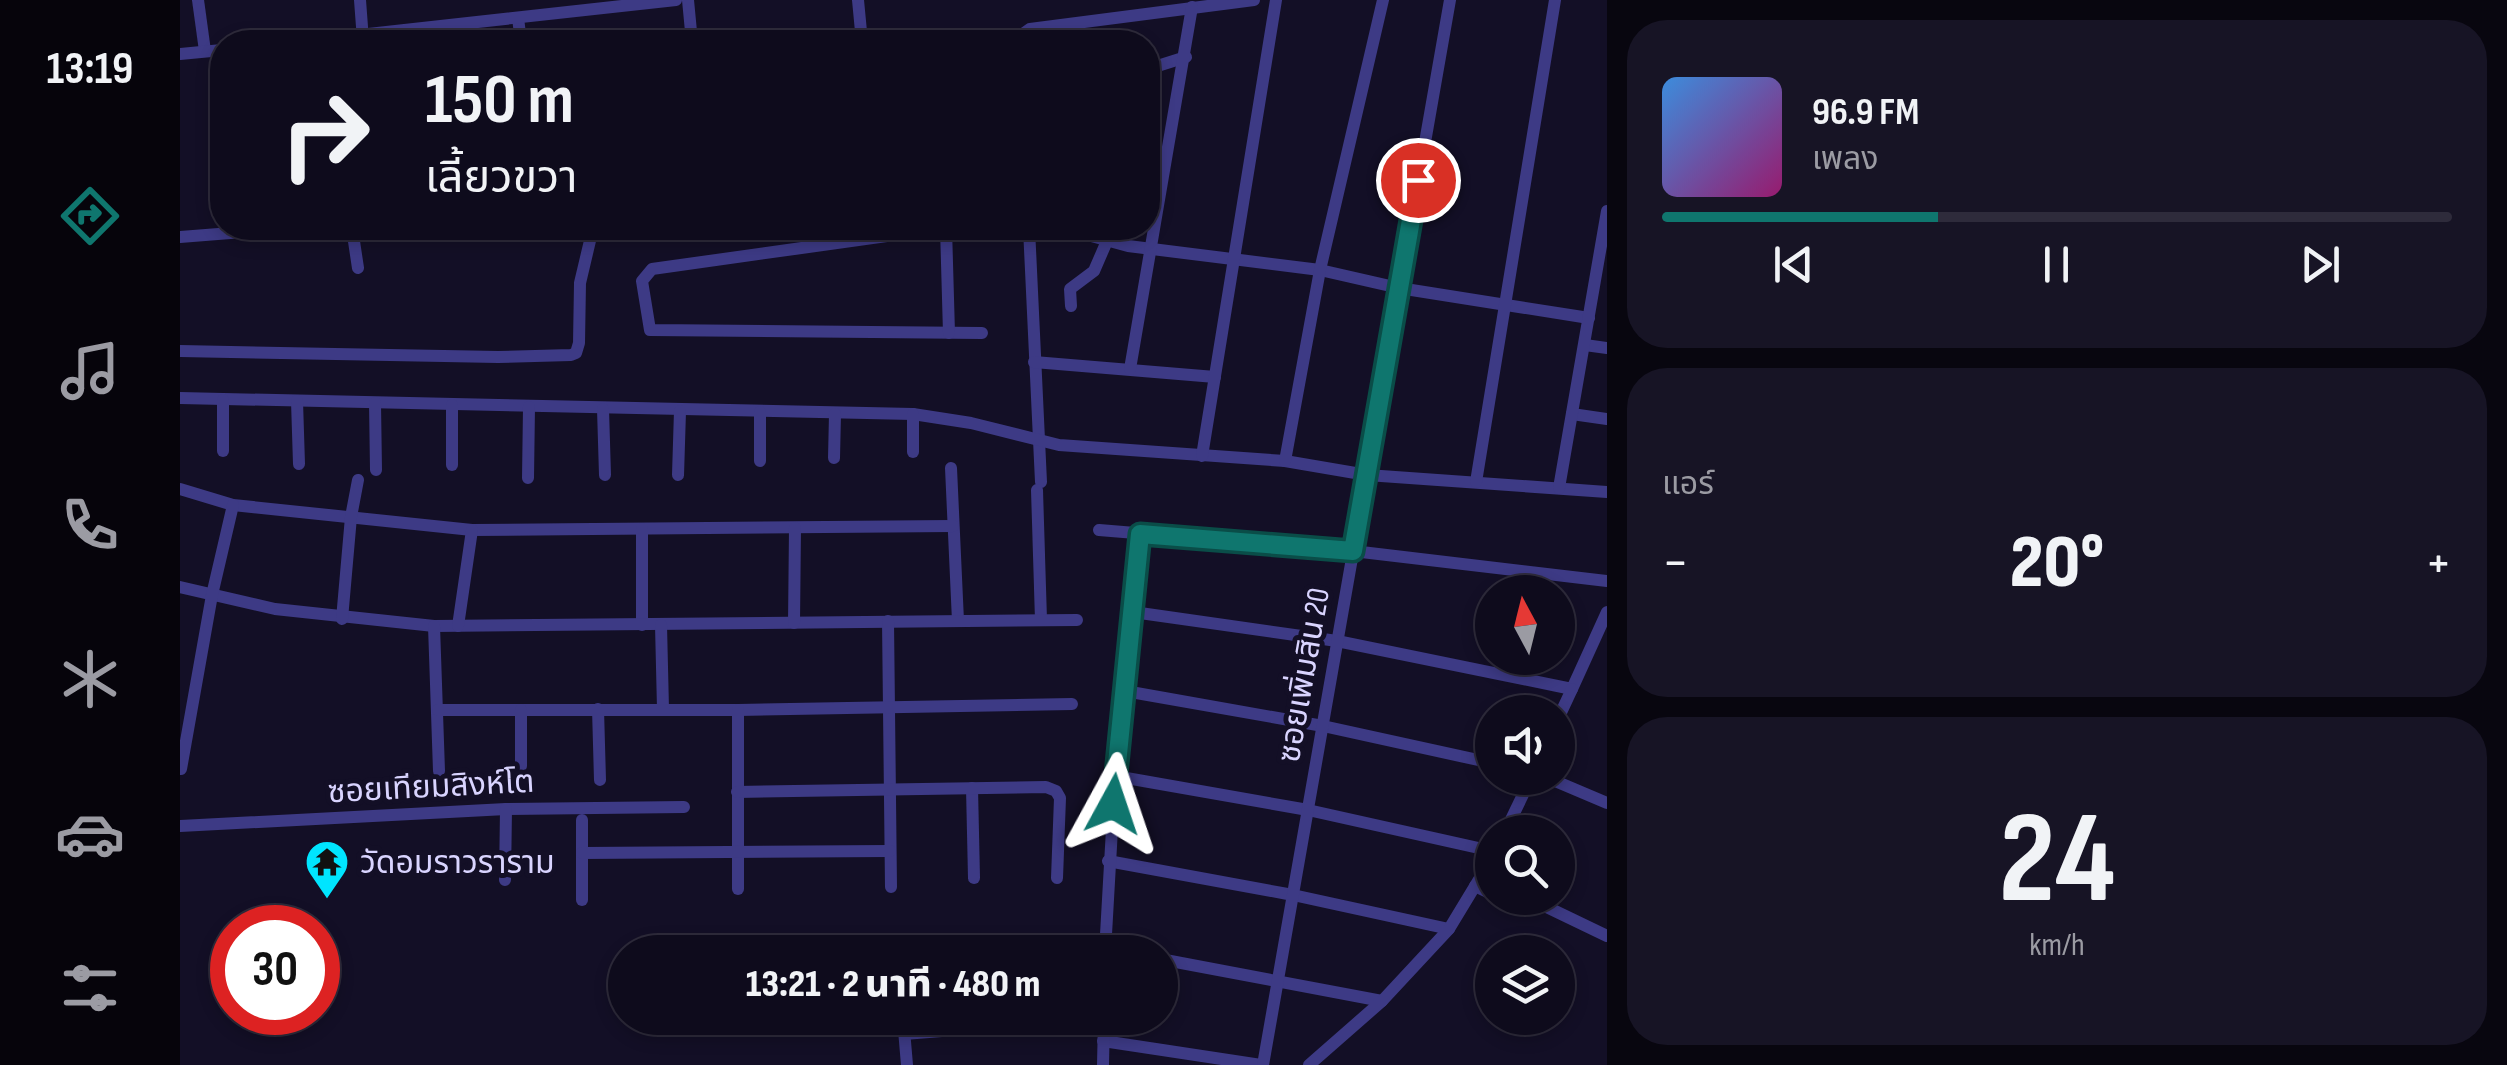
<!DOCTYPE html>
<html lang="th">
<head>
<meta charset="utf-8">
<style>
  :root { --surface:#0e0b1c; --page:#171425; --text:#f1f3f6; --muted:#9b9ba3; --line:#2e2b3b; --accent:#0f766e }
  body { margin:0; font-family:"Sofia Sans Condensed","Noto Sans Thai",sans-serif; background:var(--page); color:var(--text); height:100vh; display:flex; flex-direction:column; font-size:38px; white-space:nowrap }
  * { box-sizing:border-box; margin:0 }
  p { font-size:32px; color:var(--muted) }
  .icon { flex:none; width:55px; height:55px; fill:none; stroke:currentColor; stroke-width:2; stroke-linecap:round; stroke-linejoin:round }
  .map { position:relative; flex:1; overflow:hidden }
  .drawer { display:flex; flex-direction:column; gap:20px; padding:20px; background:#08060f; width:900px }
  .drawer>* { flex:none }
  .guide { position:absolute; left:30px; top:30px; width:950px; height:210px; border-radius:40px; box-shadow:0 5px 15px #0003,0 0 0 2px var(--line); background:#0e0b1c; color:var(--text); overflow:hidden }
  .needle { width:65px; rotate:353deg }
  .controls { position:absolute; left:1295px; top:575px; display:grid; gap:20px }
  .controls a { display:grid; place-items:center; width:100px; height:100px; border-radius:50%; background:var(--surface); box-shadow:0 5px 15px #0003,0 0 0 2px var(--line); font-size:50px }
  .speed { position:absolute; left:30px; top:905px; display:flex; gap:20px; font-size:50px; font-weight:700; text-align:center }
  .speed>* { display:grid; place-content:center; width:130px; height:130px; border-radius:50%; background:var(--surface); box-shadow:0 5px 15px #0003,0 0 0 2px var(--line); line-height:1 }
  .speed .limit { border:15px solid #d22; background:#fff; color:#111 }
  .pin { position:absolute; display:grid; place-items:center; width:85px; height:85px; color:#fff; margin:-42px; border:5px solid #fff; border-radius:50%; box-shadow:0 2px 10px #0007 }
  .me { position:absolute; width:110px; margin:-55px; rotate:5deg; stroke-linejoin:round; filter:drop-shadow(0 0 8px #0008) }
  .turn { display:flex; align-items:center; gap:35px; height:210px; padding:0 50px; font-size:45px }
  .turn .icon { width:130px; height:130px; stroke-width:2.5 }
  .turn b { display:block; font-size:70px; line-height:85px }
  .big { font-size:75px; font-weight:800; line-height:1.1 }
  .drawer .tile { flex:1; display:flex; flex-direction:column; justify-content:center; gap:15px; min-width:0; padding:0 35px; border-radius:40px; background:var(--page) }
  .drawer .dial { align-items:center; gap:0 }
  .dial b { font-size:130px; line-height:1 }
  .song { display:flex; align-items:center; gap:30px }
  .cover { width:120px; height:120px; border-radius:15px; background:linear-gradient(135deg,hsl(210 70% 55%),hsl(320 70% 35%)) }
  .played { height:10px; border-radius:5px; background:linear-gradient(90deg,var(--accent) 35%,var(--line) 35%) }
  .keys { display:flex; justify-content:space-around; direction:ltr }
  .heat { display:flex; justify-content:space-between; align-items:center; font-size:55px; direction:ltr }
  .trip { position:absolute; left:428px; top:935px; width:570px; height:100px; border-radius:50px; background:var(--surface); box-shadow:0 5px 15px #0003,0 0 0 2px var(--line); font-weight:800; line-height:100px; text-align:center }
  main { display:flex; flex:1; min-height:0 }
  .tab-bar { display:flex; flex-direction:column; width:180px; justify-content:space-around; align-items:center; background:#06040b; color:var(--muted) }
  .tab-bar .icon { width:70px; height:70px }
  .tab-bar .current { color:var(--accent) }
  .tab-bar b { font-size:45px; color:var(--text) }
  .map>svg:first-child { display:block }
  .lines { fill:none; stroke-linecap:round; stroke-linejoin:round }
  .minor { stroke:#3d3a85; stroke-width:12 }
  .route-casing { stroke:#0a4d48; stroke-width:25 }
  .route { stroke:#0f766e; stroke-width:18 }
  .labels { text-anchor:middle; stroke-width:10; stroke-linejoin:round; paint-order:stroke }
  .street-label { font-size:32px; fill:#d9d4ff; stroke:#130f26 }
  .poi-label { font-size:32px; fill:#d9d4ff; stroke:#130f26; text-anchor:start }
</style>
</head>
<body>
<main>
<nav class="tab-bar">
<b>13:19</b>
<svg class="icon current" aria-label="directions" viewBox="0 0 24 24"><path d="M12 3l9 9-9 9-9-9zM9 14v-3h6M13 9l2 2-2 2"/></svg>
<svg class="icon" aria-label="music" viewBox="0 0 24 24"><path d="M9 18V5l10-2v13"/><circle cx="6" cy="18" r="3"/><circle cx="16" cy="16" r="3"/></svg>
<svg class="icon" aria-label="phone" viewBox="0 0 24 24"><path d="M5 4h4l2 5-3 2q2 4 5 5l2-3 5 2v4C11 20 4 13 5 4z"/></svg>
<svg class="icon" aria-label="climate" viewBox="0 0 24 24"><path d="M12 3v18M4 7l16 10M4 17L20 7"/></svg>
<svg class="icon" aria-label="car" viewBox="0 0 24 24"><path d="M5 17H2v-5l4-1 3-4h7l3 4 3 1v5h-3M9 17h6M6 11h13"/><circle cx="7" cy="17" r="2"/><circle cx="17" cy="17" r="2"/></svg>
<svg class="icon" aria-label="filters" viewBox="0 0 24 24"><path d="M4 7h16M4 17h16"/><circle cx="9" cy="7" r="2"/><circle cx="15" cy="17" r="2"/></svg>
</nav>
<div class="map">
<svg width="1427" height="1065" viewBox="0 0 1427 1065">
  <rect width="100%" height="100%" fill="#130f26"/>
  <g class="lines">
    <g class="minor">
      <polyline points="18,0 25,51"/>
      <polyline points="180,0 183,40"/>
      <polyline points="508,0 512,42"/>
      <polyline points="678,0 682,42"/>
      <polyline points="338,18 341,42"/>
      <polyline points="116,42 496,0"/>
      <polyline points="840,42 843,34 850,29 1074,0"/>
      <polyline points="0,54 42,50"/>
      <polyline points="968,69 1006,57"/>
      <polyline points="172,228 178,268"/>
      <polyline points="764,228 472,269 462,281 470,330 802,333"/>
      <polyline points="766,228 769,333"/>
      <polyline points="849,228 861,482"/>
      <polyline points="882,228 948,246 1140,270 1219,288 1409,318"/>
      <polyline points="0,237 114,228"/>
      <polyline points="891,306 890,289 914,271 927,241"/>
      <polyline points="1405,345 1427,348"/>
      <polyline points="0,351 318,357 391,355 396,353 399,343 400,283 413,228"/>
      <polyline points="854,362 1035,377"/>
      <polyline points="950,369 1012,7"/>
      <polyline points="0,398 733,414 791,423 879,445 1105,461 1187,475 1427,492"/>
      <polyline points="43,400 43,451"/>
      <polyline points="117,401 119,464"/>
      <polyline points="195,403 196,470"/>
      <polyline points="272,405 272,465"/>
      <polyline points="423,409 425,475"/>
      <polyline points="733,414 733,452"/>
      <polyline points="1392,414 1427,419"/>
      <polyline points="1022,456 1096,0"/>
      <polyline points="654,458 655,414"/>
      <polyline points="580,461 580,412"/>
      <polyline points="1105,461 1140,270 1203,0"/>
      <polyline points="771,468 778,621"/>
      <polyline points="498,475 500,411"/>
      <polyline points="348,478 349,407"/>
      <polyline points="1296,482 1375,0"/>
      <polyline points="1379,488 1427,211"/>
      <polyline points="0,489 53,505 292,530 773,526"/>
      <polyline points="857,490 861,620"/>
      <polyline points="462,529 462,625"/>
      <polyline points="919,530 1173,551 1427,581"/>
      <polyline points="0,587 95,609 254,626 897,620"/>
      <polyline points="953,612 1157,641 1392,689 1427,612"/>
      <polyline points="162,619 171,517 178,480"/>
      <polyline points="708,621 711,887"/>
      <polyline points="614,623 615,528"/>
      <polyline points="481,625 483,709"/>
      <polyline points="254,626 259,771"/>
      <polyline points="278,626 292,530"/>
      <polyline points="945,691 1143,726 1312,763"/>
      <polyline points="418,709 420,780"/>
      <polyline points="258,710 558,710 892,704"/>
      <polyline points="558,710 558,889"/>
      <polyline points="1378,719 1392,689"/>
      <polyline points="341,766 341,710"/>
      <polyline points="1,769 32,595 53,505"/>
      <polyline points="935,776 1128,810 1312,851"/>
      <polyline points="1368,778 1427,803"/>
      <polyline points="792,788 794,878"/>
      <polyline points="557,792 866,787 876,791 880,798 877,878"/>
      <polyline points="402,820 402,900"/>
      <polyline points="0,826 326,809 504,807"/>
      <polyline points="1325,832 1351,778"/>
      <polyline points="402,853 710,851"/>
      <polyline points="928,861 1113,895 1269,929"/>
      <polyline points="325,880 326,809"/>
      <polyline points="1295,886 1312,894"/>
      <polyline points="1319,898 1327,901 1333,898"/>
      <polyline points="1348,898 1427,936"/>
      <polyline points="730,952 872,940"/>
      <polyline points="925,952 935,776 960,534"/>
      <polyline points="980,959 1202,1001"/>
      <polyline points="723,1018 727,1065"/>
      <polyline points="724,1034 874,1022"/>
      <polyline points="923,1041 1081,1065"/>
      <polyline points="923,1065 924,1018"/>
      <polyline points="1083,1065 1270,0"/>
      <polyline points="1129,1065 1202,1001 1269,929 1312,858"/>
    </g>
  </g>
  <g class="lines">
    <defs>
      <polyline id="route" points="933,804 960,534 1173,551 1238,180"/>
    </defs>
    <use href="#route" class="route-casing"/>
    <use href="#route" class="route"/>
  </g>
  <defs>
    <symbol id="temple-pin" viewBox="-11 -11 22 30"><path d="M0 17L-7.5 6A9.5 9.5 0 1 1 7.5 6Z" fill="#00e5ff" stroke="#130f26"/><path d="M0-6L5-2H3V0L6.5 2.5H4V6H1.5V3h-3V6H-4V2.5H-6.5L-3 0V-2H-5Z" fill="#111"/></symbol>
  </defs>
  <g fill-rule="evenodd">
    <use href="#temple-pin" x="122" y="837" width="50" height="68"/>
  </g>
  <g class="labels">
    <g class="street-label">
      <text transform="translate(1123 675) rotate(-80)" y="11">ซอยเพิ่มสิน 20</text>
      <text transform="translate(251 786) rotate(-3)" y="11">ซอยเทียมสิงห์โต</text>
    </g>
    <g class="poi-label">
      <text x="180" y="873">วัดอมราวราราม</text>
    </g>
  </g>
</svg>
<div class="controls">
<a><svg class="needle" viewBox="-14 -14 28 28"><path d="M0-13l5 13h-10z" fill="#e53935"/><path d="M0 13l5-13h-10z" fill="#9b9ba3"/></svg></a>
<a><svg class="icon" aria-label="sound" viewBox="0 0 24 24"><path d="M4 9h4l5-4v14l-5-4H4zM17 9q2 3 0 6"/></svg></a>
<a><svg class="icon" aria-label="search" viewBox="0 0 24 24"><circle cx="10" cy="10" r="6"/><path d="M15 15l6 6"/></svg></a>
<a><svg class="icon" aria-label="layers" viewBox="0 0 24 24"><path d="M12 4l9 5-9 5-9-5zM3 14l9 5 9-5"/></svg></a>
</div>
<div class="speed"><div class="limit">30</div></div>
<div class="pin" style="left:1238px;top:180px;background:#d93025"><svg class="icon" aria-label="arrive" viewBox="0 0 24 24"><path d="M6 21V4h12l-3 4 3 4H6"/></svg></div>
<svg class="me" style="left:933px;top:804px" viewBox="-20 -20 40 40"><path d="M0-17L14 15 0 8-14 15z" fill="#0f766e" stroke="#fff" stroke-width="4"/></svg>
<div class="trip">13:21 · 2 นาที · 480 m</div>
<div class="guide">
<div class="turn"><svg class="icon" aria-label="right" viewBox="0 0 24 24"><path d="M7 20v-9h11M14 6l5 5-5 5"/></svg><div><b>150 m</b>เลี้ยวขวา</div></div>
</div>
</div>
<section class="drawer">
<div class="tile">
<div class="song"><i class="cover"></i><div><b>96.9 FM</b><p>เพลง</p></div></div>
<div class="played"></div>
<div class="keys"><svg class="icon" aria-label="previous" viewBox="0 0 24 24"><path d="M18 5L8 12l10 7zM5 5v14"/></svg><svg class="icon" aria-label="pause" viewBox="0 0 24 24"><path d="M8 5v14M16 5v14"/></svg><svg class="icon" aria-label="next" viewBox="0 0 24 24"><path d="M6 5l10 7-10 7zM19 5v14"/></svg></div>
</div>
<div class="tile"><p>แอร์</p>
<div class="heat"><a>−</a><b class="big">20°</b><a>+</a></div>
</div>
<div class="tile dial"><b>24</b><p>km/h</p></div>
</section>
</main>
</body>
</html>
